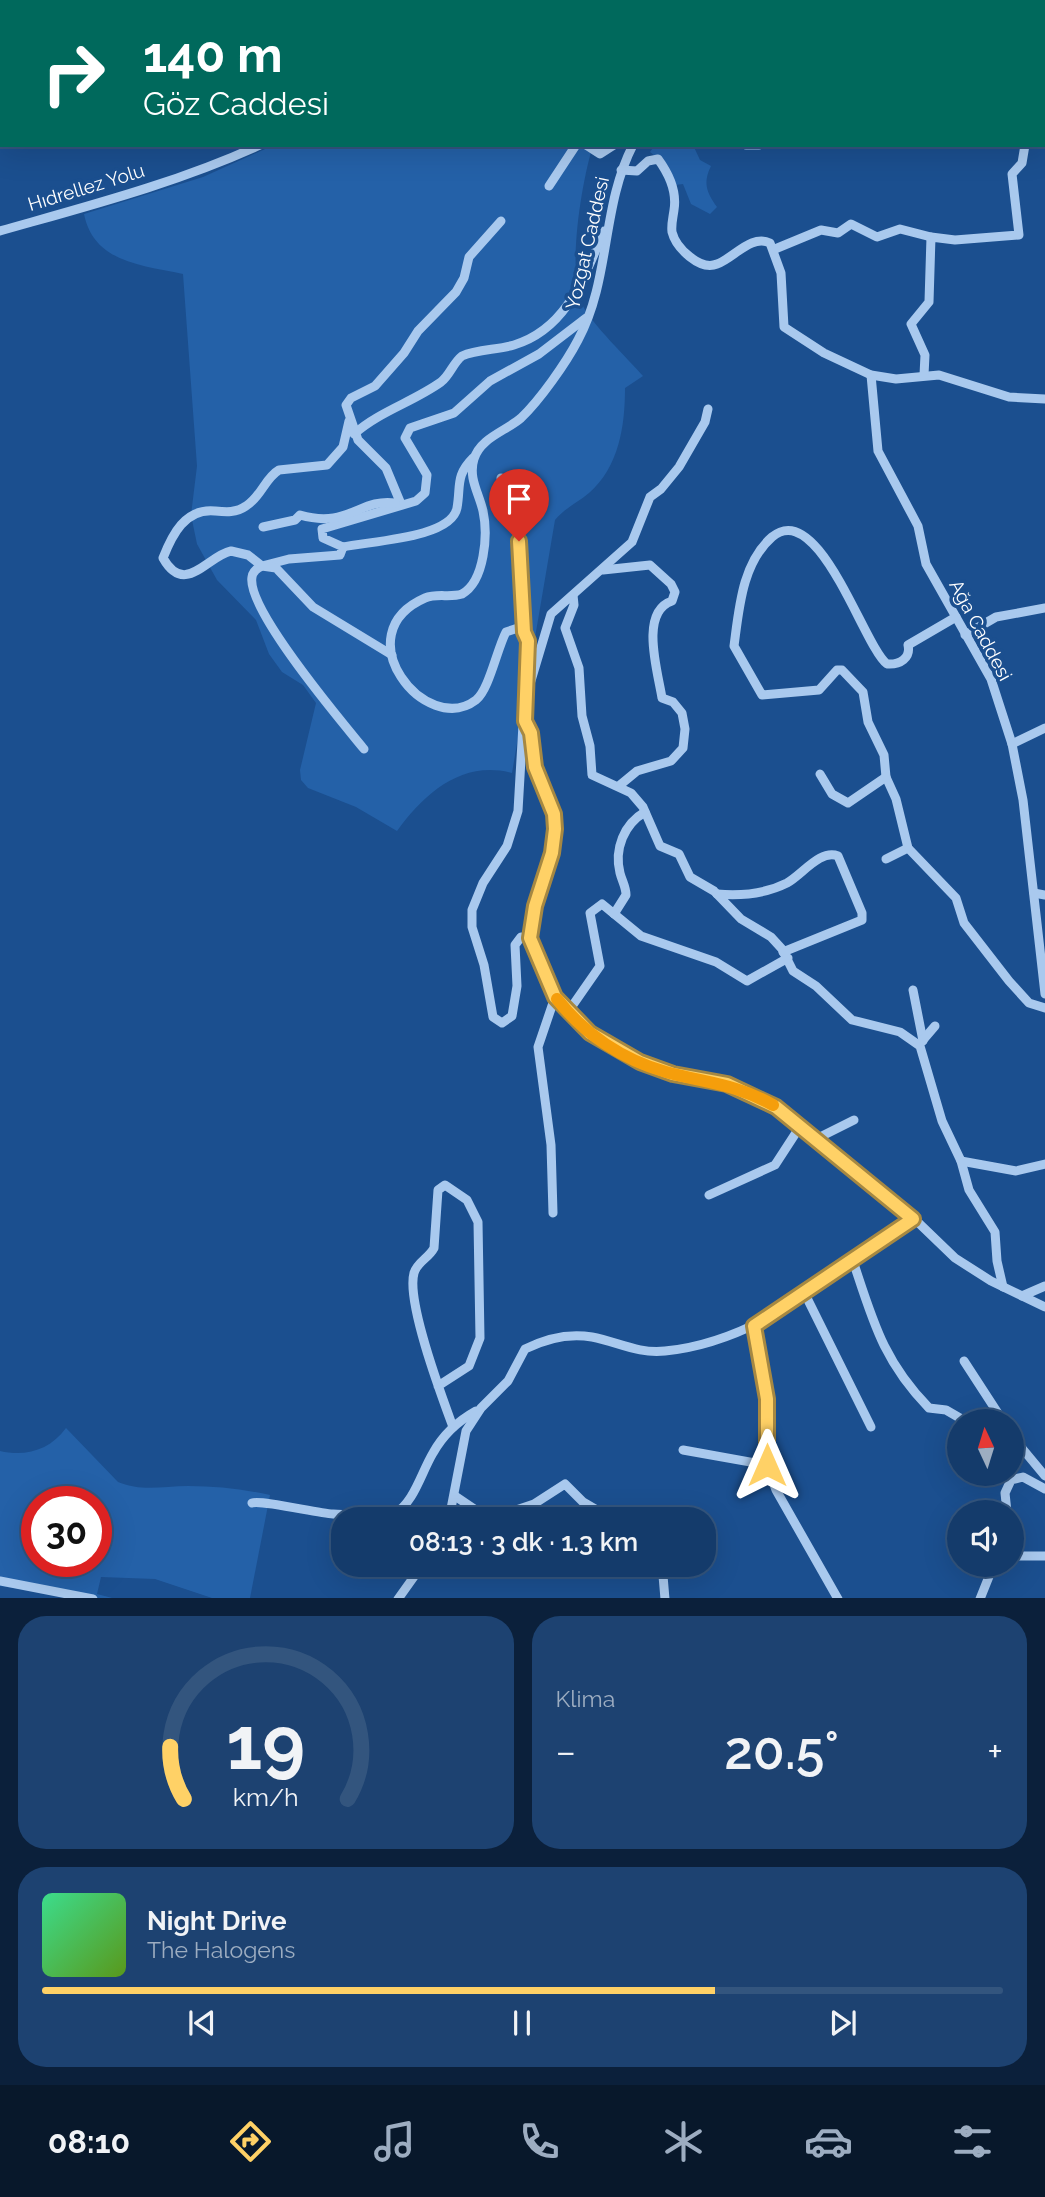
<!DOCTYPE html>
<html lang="tr">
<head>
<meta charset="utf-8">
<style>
  :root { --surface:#143b6b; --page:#1d4271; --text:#f1f3f6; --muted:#9dadc1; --line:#33557e; --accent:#ffd166 }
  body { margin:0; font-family:Raleway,sans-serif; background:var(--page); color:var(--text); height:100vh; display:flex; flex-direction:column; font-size:26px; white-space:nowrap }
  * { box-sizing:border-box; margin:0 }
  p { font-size:23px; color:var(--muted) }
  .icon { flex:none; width:38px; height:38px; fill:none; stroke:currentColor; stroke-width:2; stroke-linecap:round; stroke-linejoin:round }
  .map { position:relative; height:1598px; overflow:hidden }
  .details { display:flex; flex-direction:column; gap:18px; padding:18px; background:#0b203b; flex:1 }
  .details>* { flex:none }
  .banner { position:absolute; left:0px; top:0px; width:1046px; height:147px; box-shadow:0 7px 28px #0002,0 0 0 2px var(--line); background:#00695c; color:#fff; overflow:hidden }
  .needle { width:46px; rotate:356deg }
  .tools { position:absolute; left:947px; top:1409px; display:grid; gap:14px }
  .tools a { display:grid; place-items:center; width:77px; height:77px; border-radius:50%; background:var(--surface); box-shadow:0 7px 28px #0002,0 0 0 2px var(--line); font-size:35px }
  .speed { position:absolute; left:21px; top:1486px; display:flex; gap:14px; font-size:35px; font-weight:700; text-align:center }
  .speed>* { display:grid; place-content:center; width:91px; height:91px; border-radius:50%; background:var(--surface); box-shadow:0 7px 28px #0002,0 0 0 2px var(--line); line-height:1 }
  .speed .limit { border:10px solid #d22; background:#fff; color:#111 }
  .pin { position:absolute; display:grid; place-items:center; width:60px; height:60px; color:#fff; margin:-72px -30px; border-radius:50% 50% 50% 0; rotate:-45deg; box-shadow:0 0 7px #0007 }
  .pin .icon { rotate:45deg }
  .me { position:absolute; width:77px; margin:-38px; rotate:0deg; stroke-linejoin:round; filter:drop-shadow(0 0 5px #0008) }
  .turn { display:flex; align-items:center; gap:24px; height:147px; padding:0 28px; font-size:32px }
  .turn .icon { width:91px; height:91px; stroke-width:2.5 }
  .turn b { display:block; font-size:49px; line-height:60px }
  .big { font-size:52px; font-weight:600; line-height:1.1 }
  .details .widget { flex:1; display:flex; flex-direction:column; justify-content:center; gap:10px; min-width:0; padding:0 24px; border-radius:28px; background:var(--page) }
  .details .dial { align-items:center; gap:0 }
  .dial svg { height:182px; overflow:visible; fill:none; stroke:var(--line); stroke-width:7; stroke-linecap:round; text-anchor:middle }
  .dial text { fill:var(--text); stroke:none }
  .song { display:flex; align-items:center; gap:21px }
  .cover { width:84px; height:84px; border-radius:10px; background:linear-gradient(135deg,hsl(150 70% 55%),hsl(90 70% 35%)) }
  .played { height:7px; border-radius:4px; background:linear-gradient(90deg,var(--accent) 70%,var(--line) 70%) }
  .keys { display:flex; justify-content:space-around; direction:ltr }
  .heat { display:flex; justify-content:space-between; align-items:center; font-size:38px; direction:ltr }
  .details .tiles { flex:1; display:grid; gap:18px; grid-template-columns:1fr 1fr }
  .widget:last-child { grid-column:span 2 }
  .trip { position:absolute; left:331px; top:1507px; width:385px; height:70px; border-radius:28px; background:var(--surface); box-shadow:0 7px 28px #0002,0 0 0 2px var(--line); font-weight:600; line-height:70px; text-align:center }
  .tabs { display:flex; height:112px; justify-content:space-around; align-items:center; background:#08182b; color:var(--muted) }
  .tabs .icon { width:49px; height:49px }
  .tabs .active { color:var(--accent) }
  .tabs b { font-size:32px; color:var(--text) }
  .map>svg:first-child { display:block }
  .green { fill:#2461a8; fill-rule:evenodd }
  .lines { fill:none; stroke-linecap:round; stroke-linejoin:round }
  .minor { stroke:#a9c9ee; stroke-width:9 }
  .route-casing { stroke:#a68842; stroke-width:18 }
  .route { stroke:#ffd166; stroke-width:12 }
  .slow { stroke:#f59e0b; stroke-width:12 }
  .labels { text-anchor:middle; stroke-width:7; stroke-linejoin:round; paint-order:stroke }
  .street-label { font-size:19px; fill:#fff; stroke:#1b4f8f }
</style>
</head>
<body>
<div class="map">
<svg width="1045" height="1599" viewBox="0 0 1045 1599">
  <rect width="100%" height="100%" fill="#1b4f8f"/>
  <g class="green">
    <polygon points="490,0 696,0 489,2"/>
    <path d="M274 145H593C582 181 566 272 583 306 591 323 629 360 643 376L625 388C625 426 619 467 589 493 577 503 565 508 555 520L512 773C462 760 425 793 397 831L356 807 308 788 301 780 300 770 316 703 303 685 282 672 269 654 256 620 217 580 197 544 191 515 197 466 183 274C142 265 94 263 84 214L203 177Z"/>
    <path d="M655 145H693L700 160 711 166C703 182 706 192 717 207L710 214 691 204 683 184 675 185 669 167 650 152Z"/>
    <path d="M66 1428 118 1482C142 1492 163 1486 188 1486 216 1486 243 1489 270 1495L250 1598H212L155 1579 101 1577 97 1594 112 1598H79L0 1586V1451C26 1457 50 1450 66 1428ZM37 1502H96V1561H37Z"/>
  </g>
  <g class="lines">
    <g class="minor">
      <polyline points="765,0 768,2"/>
      <polyline points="477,2 479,0"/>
      <polyline points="730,2 731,0"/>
      <polyline points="822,2 828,0"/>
      <polyline points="908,2 909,0"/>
      <polyline points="1043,2 1044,0"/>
      <polyline points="1045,75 1045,77"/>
      <polyline points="586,145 600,154 614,145"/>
      <path d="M633 145C601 207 611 279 578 340 566 363 540 400 521 418 506 431 480 438 474 459 468 478 479 493 483 511 488 534 485 581 462 594 450 598 437 593 425 598 343 634 426 738 476 700 489 690 497 649 506 632L518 628 528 638 518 811 507 846 483 883 472 910V927L484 965 493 1017 502 1023 512 1016 517 986 515 945 521 937 530 938 555 997 598 1039 652 1067 727 1084 776 1107 901 1206 955 1258 991 1281 1045 1307"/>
      <polyline points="746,145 759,145"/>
      <path d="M621 170 637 171 648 161 658 159C669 174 677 192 674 210 673 218 671 224 672 232 676 248 700 271 717 264 734 258 751 234 770 243L781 273 784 327 824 353 871 375 896 379 939 375 1009 397 1045 399"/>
      <polyline points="549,186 576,145"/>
      <path d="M0 231C88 206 177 183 260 145"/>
      <polyline points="775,249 821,230 838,233 851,224 877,237 900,229 931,237"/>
      <polyline points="871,375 878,451 918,526 926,564 991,679 1012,744 1023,800 1045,994"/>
      <polyline points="924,375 925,355 911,324 929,302 931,237 955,240 1019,235 1012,174 1022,163 1025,145"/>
      <path d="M349 421 343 447 327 465 279 470C265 478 261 497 246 506 236 513 226 512 215 511 185 508 172 535 163 558 185 597 207 556 231 551L248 555 262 566 289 559 340 555 343 547 323 538 322 529 416 501 425 493 427 475 405 438 410 428 454 413 490 381 539 354 586 318"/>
      <path d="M354 434C380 411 413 402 441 382 450 375 453 363 462 356 477 349 497 350 514 345 567 329 584 277 604 231"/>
      <polyline points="501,478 517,518 524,632"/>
      <polyline points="401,504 386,468 358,440 346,405 351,398 375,386 404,353 418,331 456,292 464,278 469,257 501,221"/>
      <path d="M263 527 295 520 300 515C348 529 360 498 395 503"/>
      <path d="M343 547C368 541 451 539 457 508 461 486 455 476 473 458"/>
      <path d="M603 570 650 565 671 584 675 592 672 601C639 612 658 672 662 698L673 702 682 713 685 729 683 748 671 761 637 771 620 785"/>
      <polyline points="573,595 574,605 565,628 579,668 582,716 590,746 592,775 631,793 643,807 660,846 679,854 690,877 714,891 741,919 771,937 782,949 793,971 816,986 852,1020 900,1032 920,1046 942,1121 961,1161 969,1190 995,1232 997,1261 1003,1287"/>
      <polyline points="965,635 996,617 1045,608"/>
      <polyline points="530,684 551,614 632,542 650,497 661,489 679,467 705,422 708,409"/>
      <path d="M526 722C535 735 531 751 534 765 539 788 554 806 555 829L530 938"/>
      <polyline points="1012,744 1045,728"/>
      <path d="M364 749C342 722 246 609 252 577 253 571 257 568 262 566L276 568 313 607 392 655"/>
      <polyline points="820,774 832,794 848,803 886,777 896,799 908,848 956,898 964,923 1009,981 1029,1003 1045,1008"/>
      <path d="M886 777 884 755 868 722 863 692 842 670H837L819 690 762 695 734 646C739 609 742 563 772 537 819 498 864 647 887 664 900 665 911 658 908 645L956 617"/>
      <polyline points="886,859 908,848"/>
      <polyline points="1034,893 1045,895"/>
      <path d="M717 894C740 896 765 894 787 883 802 875 820 849 838 856L862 913V920L783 952"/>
      <path d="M614 914 626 895C626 887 622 881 620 873 614 849 624 824 645 812"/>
      <polyline points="913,990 923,1041"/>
      <polyline points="568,1012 600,966 590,913 602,904 641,936 716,962 747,981 788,958"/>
      <polyline points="923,1040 935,1026"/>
      <polyline points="818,1138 854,1120"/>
      <polyline points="961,1161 1016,1171 1045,1164"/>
      <polyline points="709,1195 775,1165 801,1125"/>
      <polyline points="553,1213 551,1145 538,1047 555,997"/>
      <path d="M853 1261C873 1321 883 1361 929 1408L946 1410 965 1421"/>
      <polyline points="805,1294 871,1427"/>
      <polyline points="1022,1296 1045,1286"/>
      <polyline points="754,1326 767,1399 767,1465 776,1490 838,1599"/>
      <polyline points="964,1361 1003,1421"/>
      <path d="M438 1386 469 1366 480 1338 478 1222 467 1200 445 1185 438 1190 434 1248C429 1258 417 1262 414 1273 406 1302 442 1397 453 1427"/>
      <polyline points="1016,1441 1045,1476"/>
      <polyline points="683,1450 767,1465"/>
      <polyline points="455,1496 489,1519"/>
      <path d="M252 1503C262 1500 317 1513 333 1514 353 1516 374 1514 394 1514 414 1503 421 1473 433 1453 443 1435 458 1421 476 1411"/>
      <polyline points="1007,1512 1005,1493 1011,1480 1023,1477 1045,1489"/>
      <path d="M449 1519 466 1431 481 1408 508 1381 525 1349C545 1339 569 1333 592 1337 618 1342 638 1354 665 1351 760 1342 838 1272 913 1219"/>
      <polyline points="489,1519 534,1504 565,1484 583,1502 612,1519"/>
      <polyline points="1012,1540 1012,1547"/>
      <polyline points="1012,1556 1045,1556"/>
      <polyline points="662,1564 665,1599"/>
      <polyline points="0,1581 93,1599"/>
      <polyline points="398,1599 423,1564"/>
      <polyline points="980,1599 994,1564"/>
    </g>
  </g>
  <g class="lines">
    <defs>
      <polyline id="route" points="519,541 524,632 528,641 525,721 531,733 535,767 554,814 555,829 552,853 535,906 530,938 555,997 590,1033 640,1062 673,1074 727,1084 776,1107 913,1219 754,1326 767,1399 767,1465"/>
    </defs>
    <use href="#route" class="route-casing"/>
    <use href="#route" class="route"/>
    <path class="slow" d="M557 999C584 1034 623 1060 666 1072 706 1083 736 1084 773 1105"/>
  </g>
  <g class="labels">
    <g class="street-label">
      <text transform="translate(86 187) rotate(-17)" y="7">Hıdrellez Yolu</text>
      <text transform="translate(587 243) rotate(-77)" y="7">Yozgat Caddesi</text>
      <text transform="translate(981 630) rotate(62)" y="7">Ağa Caddesi</text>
    </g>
  </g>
</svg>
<div class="tools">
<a><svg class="needle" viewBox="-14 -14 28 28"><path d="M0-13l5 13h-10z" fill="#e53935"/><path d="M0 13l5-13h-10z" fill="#9dadc1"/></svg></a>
<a><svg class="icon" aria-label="sound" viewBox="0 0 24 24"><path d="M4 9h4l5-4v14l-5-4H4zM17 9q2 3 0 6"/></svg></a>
</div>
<div class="speed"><div class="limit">30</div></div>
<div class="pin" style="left:519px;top:541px;background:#d93025"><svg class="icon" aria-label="arrive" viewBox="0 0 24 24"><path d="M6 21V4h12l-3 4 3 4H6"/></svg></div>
<svg class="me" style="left:767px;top:1465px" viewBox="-20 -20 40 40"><path d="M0-17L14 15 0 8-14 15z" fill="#ffd166" stroke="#fff" stroke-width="4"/></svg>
<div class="trip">08:13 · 3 dk · 1.3 km</div>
<div class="banner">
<div class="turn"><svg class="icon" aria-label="right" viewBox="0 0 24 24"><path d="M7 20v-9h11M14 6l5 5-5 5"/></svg><div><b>140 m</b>Göz Caddesi</div></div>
</div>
</div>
<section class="details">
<div class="tiles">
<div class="widget dial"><svg viewBox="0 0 100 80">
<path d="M14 69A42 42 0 1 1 86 69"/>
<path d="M14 69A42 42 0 0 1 8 46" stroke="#ffd166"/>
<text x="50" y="56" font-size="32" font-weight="700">19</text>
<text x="50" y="72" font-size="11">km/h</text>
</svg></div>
<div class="widget"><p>Klima</p>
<div class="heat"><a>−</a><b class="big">20.5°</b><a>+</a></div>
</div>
<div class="widget">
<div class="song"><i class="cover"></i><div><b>Night Drive</b><p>The Halogens</p></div></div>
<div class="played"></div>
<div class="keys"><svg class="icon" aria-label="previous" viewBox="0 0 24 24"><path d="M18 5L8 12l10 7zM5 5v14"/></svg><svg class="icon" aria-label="pause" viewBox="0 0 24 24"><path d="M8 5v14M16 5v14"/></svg><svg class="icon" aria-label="next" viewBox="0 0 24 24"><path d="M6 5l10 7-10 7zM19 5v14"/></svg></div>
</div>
</div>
</section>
<nav class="tabs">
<b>08:10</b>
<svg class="icon active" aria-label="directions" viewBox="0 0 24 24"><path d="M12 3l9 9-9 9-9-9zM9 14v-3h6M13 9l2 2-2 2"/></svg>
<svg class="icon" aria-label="music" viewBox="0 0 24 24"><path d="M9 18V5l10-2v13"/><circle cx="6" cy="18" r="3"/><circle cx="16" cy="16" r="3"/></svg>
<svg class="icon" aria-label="phone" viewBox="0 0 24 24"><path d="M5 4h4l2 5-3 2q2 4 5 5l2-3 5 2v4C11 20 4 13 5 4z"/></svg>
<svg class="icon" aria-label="climate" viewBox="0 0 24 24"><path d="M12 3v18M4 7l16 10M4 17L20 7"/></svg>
<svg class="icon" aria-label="car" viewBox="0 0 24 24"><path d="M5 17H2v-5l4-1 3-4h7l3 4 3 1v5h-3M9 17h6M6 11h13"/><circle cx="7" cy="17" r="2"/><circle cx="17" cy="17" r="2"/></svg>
<svg class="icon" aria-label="filters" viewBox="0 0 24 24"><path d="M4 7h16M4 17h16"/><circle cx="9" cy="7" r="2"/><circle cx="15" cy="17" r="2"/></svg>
</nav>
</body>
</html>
